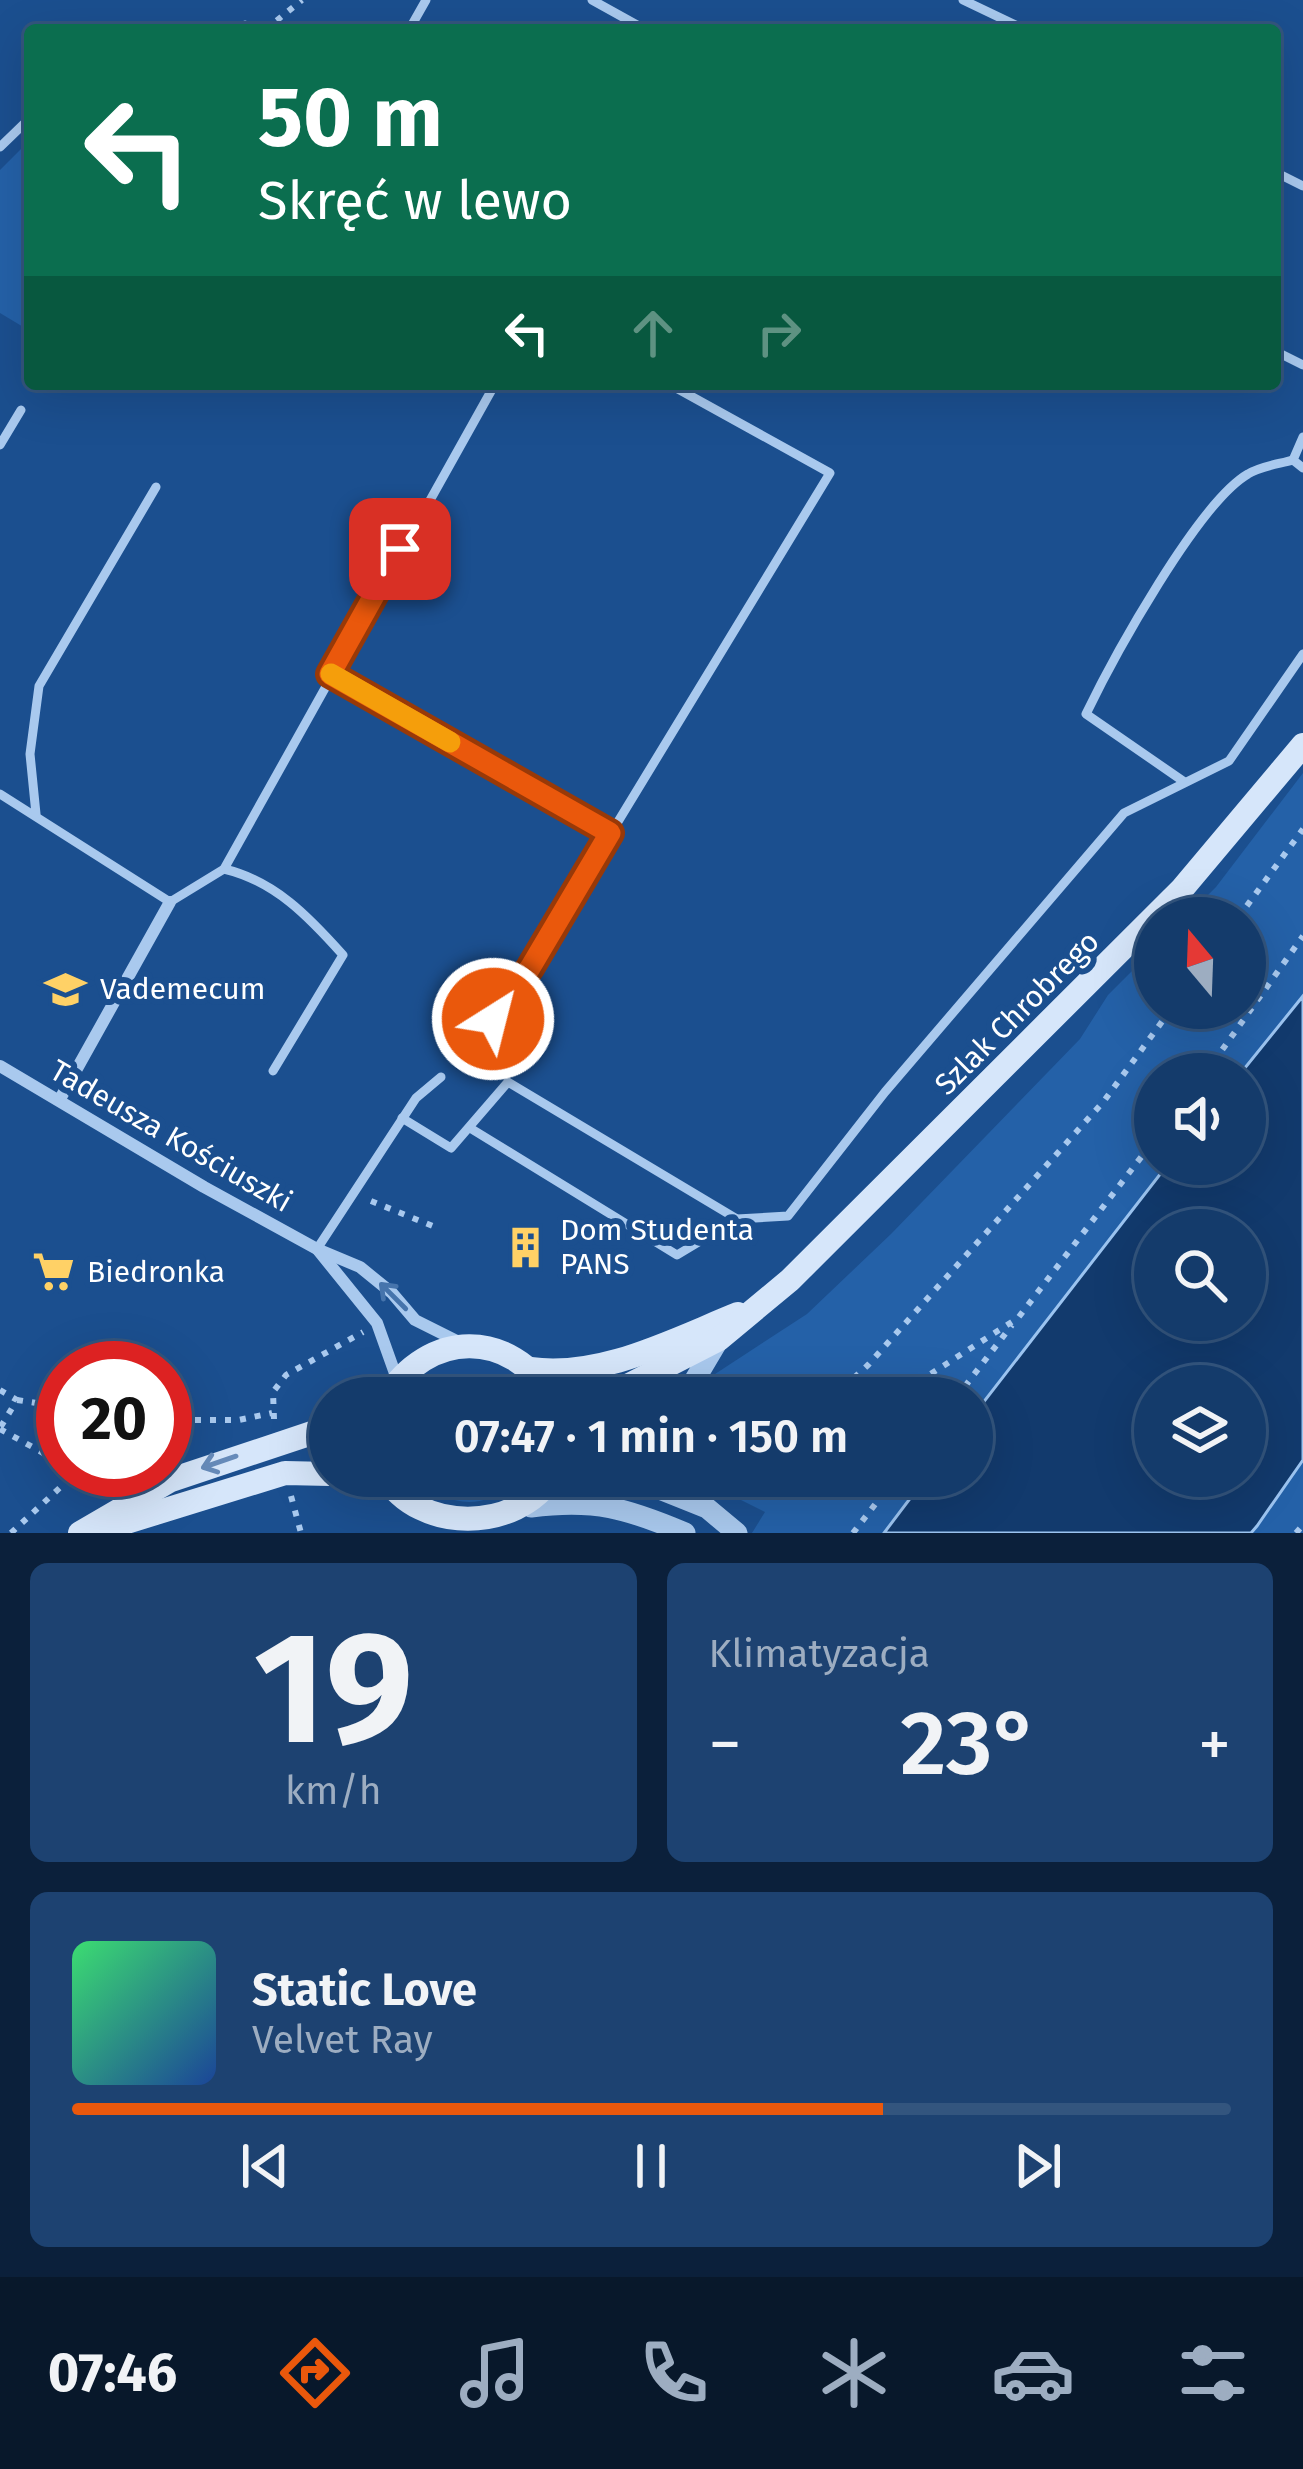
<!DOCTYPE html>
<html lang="pl">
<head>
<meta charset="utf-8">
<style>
  :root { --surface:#143b6b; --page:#1d4271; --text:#f1f3f6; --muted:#9dadc1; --line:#33557e; --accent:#ea580c }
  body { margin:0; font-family:"Fira Sans",sans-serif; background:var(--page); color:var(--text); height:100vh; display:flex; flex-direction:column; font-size:45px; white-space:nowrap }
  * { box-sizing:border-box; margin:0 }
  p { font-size:39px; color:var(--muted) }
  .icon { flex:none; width:66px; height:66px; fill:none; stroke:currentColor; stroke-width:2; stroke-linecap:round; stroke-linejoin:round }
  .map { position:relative; height:1533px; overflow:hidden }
  .side { display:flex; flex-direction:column; gap:30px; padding:30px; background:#0b203b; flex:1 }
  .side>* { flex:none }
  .guide { position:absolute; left:24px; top:24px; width:1257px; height:366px; border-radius:12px; box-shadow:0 12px 48px #0002,0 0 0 3px var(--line); background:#0b6e4f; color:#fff; overflow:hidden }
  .needle { width:78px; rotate:341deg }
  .fabs { position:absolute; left:1134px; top:897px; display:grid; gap:24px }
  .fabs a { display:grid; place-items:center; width:132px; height:132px; border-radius:50%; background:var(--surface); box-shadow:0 12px 48px #0002,0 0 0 3px var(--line); font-size:60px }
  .speed { position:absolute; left:36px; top:1341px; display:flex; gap:24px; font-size:60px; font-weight:700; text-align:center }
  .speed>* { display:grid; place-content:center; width:156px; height:156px; border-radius:50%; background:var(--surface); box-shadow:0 12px 48px #0002,0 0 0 3px var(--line); line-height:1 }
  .speed .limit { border:18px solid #d22; background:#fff; color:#111 }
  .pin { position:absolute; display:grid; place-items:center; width:102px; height:102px; color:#fff; margin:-51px; border-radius:24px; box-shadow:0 6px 18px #0006 }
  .me { position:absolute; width:132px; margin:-66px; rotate:36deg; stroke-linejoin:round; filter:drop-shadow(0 0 9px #0008) }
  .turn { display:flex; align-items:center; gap:42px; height:252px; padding:0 36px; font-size:54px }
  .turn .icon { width:156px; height:156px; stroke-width:2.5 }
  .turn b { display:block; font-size:84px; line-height:102px }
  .lanes { display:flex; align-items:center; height:114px; padding:0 36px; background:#0003; justify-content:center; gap:60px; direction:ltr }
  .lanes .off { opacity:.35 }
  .big { font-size:90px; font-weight:600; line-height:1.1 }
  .side .widget { flex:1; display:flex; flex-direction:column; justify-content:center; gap:18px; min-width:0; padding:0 42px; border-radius:18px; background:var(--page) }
  .side .dial { align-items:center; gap:0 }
  .dial b { font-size:156px; line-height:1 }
  .song { display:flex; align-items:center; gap:36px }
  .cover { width:144px; height:144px; border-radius:18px; background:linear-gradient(135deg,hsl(140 70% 55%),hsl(220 70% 35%)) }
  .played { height:12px; border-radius:6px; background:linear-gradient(90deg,var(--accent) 70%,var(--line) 70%) }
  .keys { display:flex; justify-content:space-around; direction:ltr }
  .heat { display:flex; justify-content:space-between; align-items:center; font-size:66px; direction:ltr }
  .side .tiles { flex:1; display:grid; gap:30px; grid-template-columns:1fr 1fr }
  .widget:last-child { grid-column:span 2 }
  .trip { position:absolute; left:309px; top:1377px; width:684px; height:120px; border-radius:60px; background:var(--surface); box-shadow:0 12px 48px #0002,0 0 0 3px var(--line); font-weight:600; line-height:120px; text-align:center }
  .dock { display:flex; height:192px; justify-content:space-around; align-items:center; background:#08182b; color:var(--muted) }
  .dock .icon { width:84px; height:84px }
  .dock .selected { color:var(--accent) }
  .dock b { font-size:54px; color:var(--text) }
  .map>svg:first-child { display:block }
  .green { fill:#2461a8 }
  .water { fill:#123a6d; stroke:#9cc4f0; stroke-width:3; fill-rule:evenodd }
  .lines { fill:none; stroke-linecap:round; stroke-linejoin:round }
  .path { stroke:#a9c9ee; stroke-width:6; stroke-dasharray:6 9; stroke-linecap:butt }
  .service { stroke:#a9c9ee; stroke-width:9 }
  .minor { stroke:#a9c9ee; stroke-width:12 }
  .tertiary { stroke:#a9c9ee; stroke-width:21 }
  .secondary { stroke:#d6e6fa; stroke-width:24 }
  .oneway { stroke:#4674ac }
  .oneway2 { stroke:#668bba }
  .route-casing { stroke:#983908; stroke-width:30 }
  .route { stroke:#ea580c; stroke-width:21 }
  .slow { stroke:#f59e0b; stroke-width:21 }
  .labels { text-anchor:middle; stroke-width:12; stroke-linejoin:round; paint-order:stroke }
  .poi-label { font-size:30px; fill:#fff; stroke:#1b4f8f; text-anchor:start }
  .street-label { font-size:30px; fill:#fff; stroke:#1b4f8f }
</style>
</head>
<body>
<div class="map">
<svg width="1303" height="1533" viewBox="0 0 1303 1533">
  <rect width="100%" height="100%" fill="#1b4f8f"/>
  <g class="green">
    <polygon points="30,140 30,331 0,313 0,170"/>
    <polygon points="1303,773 1303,996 1240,1074 1155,1074 1155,1164 1168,1164 972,1417 972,1398 700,1398 712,1376 807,1314 891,1234 1080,1039 1108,995 1155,948 1155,1008 1245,1008 1245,918 1185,918 1216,887"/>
    <polygon points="1303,1460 1303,1533 1251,1533 1257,1526"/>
    <path d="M417 1476H522C490 1510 449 1511 417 1476Z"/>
    <polygon points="719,1476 927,1476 884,1533 752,1533 765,1512 741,1500"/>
  </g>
  <path class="water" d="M1303 996V1460L1257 1526 1251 1533H884L927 1476H972V1417L1168 1164H1245V1074H1240ZM1155 1230H1245V1320H1155ZM1155 1386H1245V1476H1155Z"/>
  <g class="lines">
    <g class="path">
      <polyline points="265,30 302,0"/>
      <polyline points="1238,918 1303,829"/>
      <polyline points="1205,1074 1303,936"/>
      <polyline points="371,1201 440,1229"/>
      <polyline points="0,1390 17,1400 0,1428"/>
      <polyline points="832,1398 868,1365 1104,1101 1172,1008"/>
      <polyline points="893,1398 1018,1318 1155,1139"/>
      <polyline points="956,1398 1012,1325"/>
      <polyline points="17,1400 63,1407"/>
      <polyline points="274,1419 273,1392 286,1375 363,1332"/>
      <polyline points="165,1420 239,1420 272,1413"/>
      <polyline points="0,1429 63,1464"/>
      <polyline points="78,1472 101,1485"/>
      <polyline points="724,1494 745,1476"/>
      <polyline points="291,1496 301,1533"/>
      <polyline points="11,1533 79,1470"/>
      <polyline points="853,1533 897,1476"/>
      <polyline points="1296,1533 1303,1525"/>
    </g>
    <g class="service">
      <polyline points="592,0 646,30"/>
      <polyline points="963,0 1026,30"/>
      <polyline points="242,30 245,25"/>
      <polyline points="409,30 426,0"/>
      <polyline points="0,147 30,118"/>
      <polyline points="1275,172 1303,186"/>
      <polyline points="1275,351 1303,365"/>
      <polyline points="1303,437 1293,460 1303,468"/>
      <polyline points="0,445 21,410"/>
      <polyline points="330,673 610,833"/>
      <path d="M1183 781 1086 714C1113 658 1198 503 1248 474 1261 466 1279 464 1293 460"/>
      <polyline points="0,794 170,902 224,869 495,384"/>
      <polyline points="36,814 30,754 39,686 156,487"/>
      <path d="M224 869C275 881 309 917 343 955L273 1071"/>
      <polyline points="493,1019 529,968 830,473 669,384"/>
      <polyline points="402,1118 451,1148 508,1082 737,1219 788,1216 885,1092 1124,813 1229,761 1303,654"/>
      <polyline points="470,1128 677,1255 737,1219"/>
      <polyline points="317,1249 416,1098 441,1077"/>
    </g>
    <g class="minor">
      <polyline points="0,1066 204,1187 317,1249 360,1267 392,1293 415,1320 459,1342"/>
      <polyline points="60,1099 170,902"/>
      <polyline points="318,1250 377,1323 397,1379"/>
    </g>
    <g class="tertiary">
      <polyline points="684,1398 719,1339"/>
      <polyline points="627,1476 707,1508 737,1533"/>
      <path d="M531 1507C595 1499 626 1508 685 1533"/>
    </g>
    <g class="secondary">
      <path d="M530 1369C601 1379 673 1340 738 1314"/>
      <path d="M386 1398C428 1330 510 1328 552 1398"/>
      <polyline points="604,1398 719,1339 790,1280 1182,889 1303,745"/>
      <path d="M385 1476C419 1533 516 1533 553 1476"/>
      <polyline points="104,1529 285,1473 330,1474"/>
      <polyline points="80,1533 171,1480 330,1427"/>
    </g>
  </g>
  <defs><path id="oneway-shaft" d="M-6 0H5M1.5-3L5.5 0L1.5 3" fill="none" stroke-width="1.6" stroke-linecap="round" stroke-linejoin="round" transform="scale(3)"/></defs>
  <use class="oneway" href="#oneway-shaft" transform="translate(393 1296) rotate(-135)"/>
  <use class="oneway2" href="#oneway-shaft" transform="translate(219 1462) rotate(161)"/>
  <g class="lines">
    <defs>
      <polyline id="route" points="400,549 330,674 610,833 530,968 493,1019"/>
    </defs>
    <use href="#route" class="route-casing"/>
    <use href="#route" class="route"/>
    <polyline class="slow" points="331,674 450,742"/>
  </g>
  <defs>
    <symbol id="university-bare" viewBox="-9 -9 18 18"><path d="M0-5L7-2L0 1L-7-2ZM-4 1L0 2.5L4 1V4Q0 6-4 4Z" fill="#ffd166" stroke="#1b4f8f" stroke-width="2.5" paint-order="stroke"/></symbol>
    <symbol id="building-bare" viewBox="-9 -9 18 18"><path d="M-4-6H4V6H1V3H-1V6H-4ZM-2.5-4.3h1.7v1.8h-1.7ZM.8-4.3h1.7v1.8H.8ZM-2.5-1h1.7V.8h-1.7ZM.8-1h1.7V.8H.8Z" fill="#ffd166" stroke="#1b4f8f" stroke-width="2.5" paint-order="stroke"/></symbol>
    <symbol id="supermarket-bare" viewBox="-9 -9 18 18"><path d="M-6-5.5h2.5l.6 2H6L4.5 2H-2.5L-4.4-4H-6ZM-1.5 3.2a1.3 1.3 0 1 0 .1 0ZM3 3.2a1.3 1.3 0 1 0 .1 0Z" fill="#ffd166" stroke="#1b4f8f" stroke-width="2.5" paint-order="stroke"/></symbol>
  </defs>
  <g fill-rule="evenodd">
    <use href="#university-bare" x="36" y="960" width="59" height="59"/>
    <use href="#building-bare" x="496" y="1218" width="59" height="59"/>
    <use href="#supermarket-bare" x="24" y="1242" width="59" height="59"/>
  </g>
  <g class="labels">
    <g class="poi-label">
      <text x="100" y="999">Vademecum</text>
      <text x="560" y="1240">Dom Studenta<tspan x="560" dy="34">PANS</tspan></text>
      <text x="87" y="1282">Biedronka</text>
    </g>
    <g class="street-label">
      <text transform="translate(1017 1013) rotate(-45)" y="10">Szlak Chrobrego</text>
      <text transform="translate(171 1136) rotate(30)" y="10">Tadeusza Kościuszki</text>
    </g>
  </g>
</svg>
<div class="fabs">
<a><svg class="needle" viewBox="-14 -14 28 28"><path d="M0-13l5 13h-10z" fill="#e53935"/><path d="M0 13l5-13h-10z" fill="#9dadc1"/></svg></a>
<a><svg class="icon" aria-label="sound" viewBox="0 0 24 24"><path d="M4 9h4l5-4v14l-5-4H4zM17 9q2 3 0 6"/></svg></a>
<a><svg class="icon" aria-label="search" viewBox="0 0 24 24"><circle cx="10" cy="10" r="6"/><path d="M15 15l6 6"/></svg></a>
<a><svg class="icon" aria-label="layers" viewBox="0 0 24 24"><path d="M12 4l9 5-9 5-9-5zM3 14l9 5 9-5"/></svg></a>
</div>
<div class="speed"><div class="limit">20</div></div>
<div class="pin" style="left:400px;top:549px;background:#d93025"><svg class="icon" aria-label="arrive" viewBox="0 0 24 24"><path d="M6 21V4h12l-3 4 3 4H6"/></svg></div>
<svg class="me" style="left:493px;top:1019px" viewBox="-20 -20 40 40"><circle r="17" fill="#ea580c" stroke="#fff" stroke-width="3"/><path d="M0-11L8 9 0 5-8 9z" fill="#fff"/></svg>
<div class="trip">07:47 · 1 min · 150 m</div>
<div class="guide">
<div class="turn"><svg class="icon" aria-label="left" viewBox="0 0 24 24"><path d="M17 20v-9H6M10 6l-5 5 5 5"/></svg><div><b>50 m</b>Skręć w lewo</div></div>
<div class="lanes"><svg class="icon" aria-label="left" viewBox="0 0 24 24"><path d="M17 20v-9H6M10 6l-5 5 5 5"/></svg><svg class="icon off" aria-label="ahead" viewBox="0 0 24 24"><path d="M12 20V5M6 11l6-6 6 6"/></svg><svg class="icon off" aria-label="right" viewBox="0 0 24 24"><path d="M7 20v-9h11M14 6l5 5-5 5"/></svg></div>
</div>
</div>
<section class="side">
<div class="tiles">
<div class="widget dial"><b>19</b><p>km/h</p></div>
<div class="widget"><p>Klimatyzacja</p>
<div class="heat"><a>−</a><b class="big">23°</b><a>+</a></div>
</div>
<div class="widget">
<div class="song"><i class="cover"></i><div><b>Static Love</b><p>Velvet Ray</p></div></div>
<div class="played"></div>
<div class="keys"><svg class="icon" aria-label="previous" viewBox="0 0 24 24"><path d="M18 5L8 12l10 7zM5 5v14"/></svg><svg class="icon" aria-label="pause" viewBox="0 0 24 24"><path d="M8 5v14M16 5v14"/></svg><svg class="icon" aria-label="next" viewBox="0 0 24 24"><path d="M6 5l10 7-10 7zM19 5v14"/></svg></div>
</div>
</div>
</section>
<nav class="dock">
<b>07:46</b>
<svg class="icon selected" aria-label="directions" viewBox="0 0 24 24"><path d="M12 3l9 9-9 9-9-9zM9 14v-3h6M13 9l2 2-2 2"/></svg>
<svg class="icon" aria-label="music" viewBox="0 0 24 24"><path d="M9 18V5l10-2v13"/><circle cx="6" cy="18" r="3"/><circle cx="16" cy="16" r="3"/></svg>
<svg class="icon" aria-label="phone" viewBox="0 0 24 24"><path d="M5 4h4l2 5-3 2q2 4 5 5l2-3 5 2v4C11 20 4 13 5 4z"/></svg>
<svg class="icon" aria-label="climate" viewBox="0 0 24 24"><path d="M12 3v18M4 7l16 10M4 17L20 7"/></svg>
<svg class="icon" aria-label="car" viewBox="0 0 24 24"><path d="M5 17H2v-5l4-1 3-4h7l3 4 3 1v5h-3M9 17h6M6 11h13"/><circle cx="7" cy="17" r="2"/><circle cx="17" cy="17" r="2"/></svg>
<svg class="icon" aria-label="filters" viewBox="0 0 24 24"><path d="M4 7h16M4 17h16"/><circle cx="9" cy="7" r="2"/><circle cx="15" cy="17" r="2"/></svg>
</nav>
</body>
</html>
